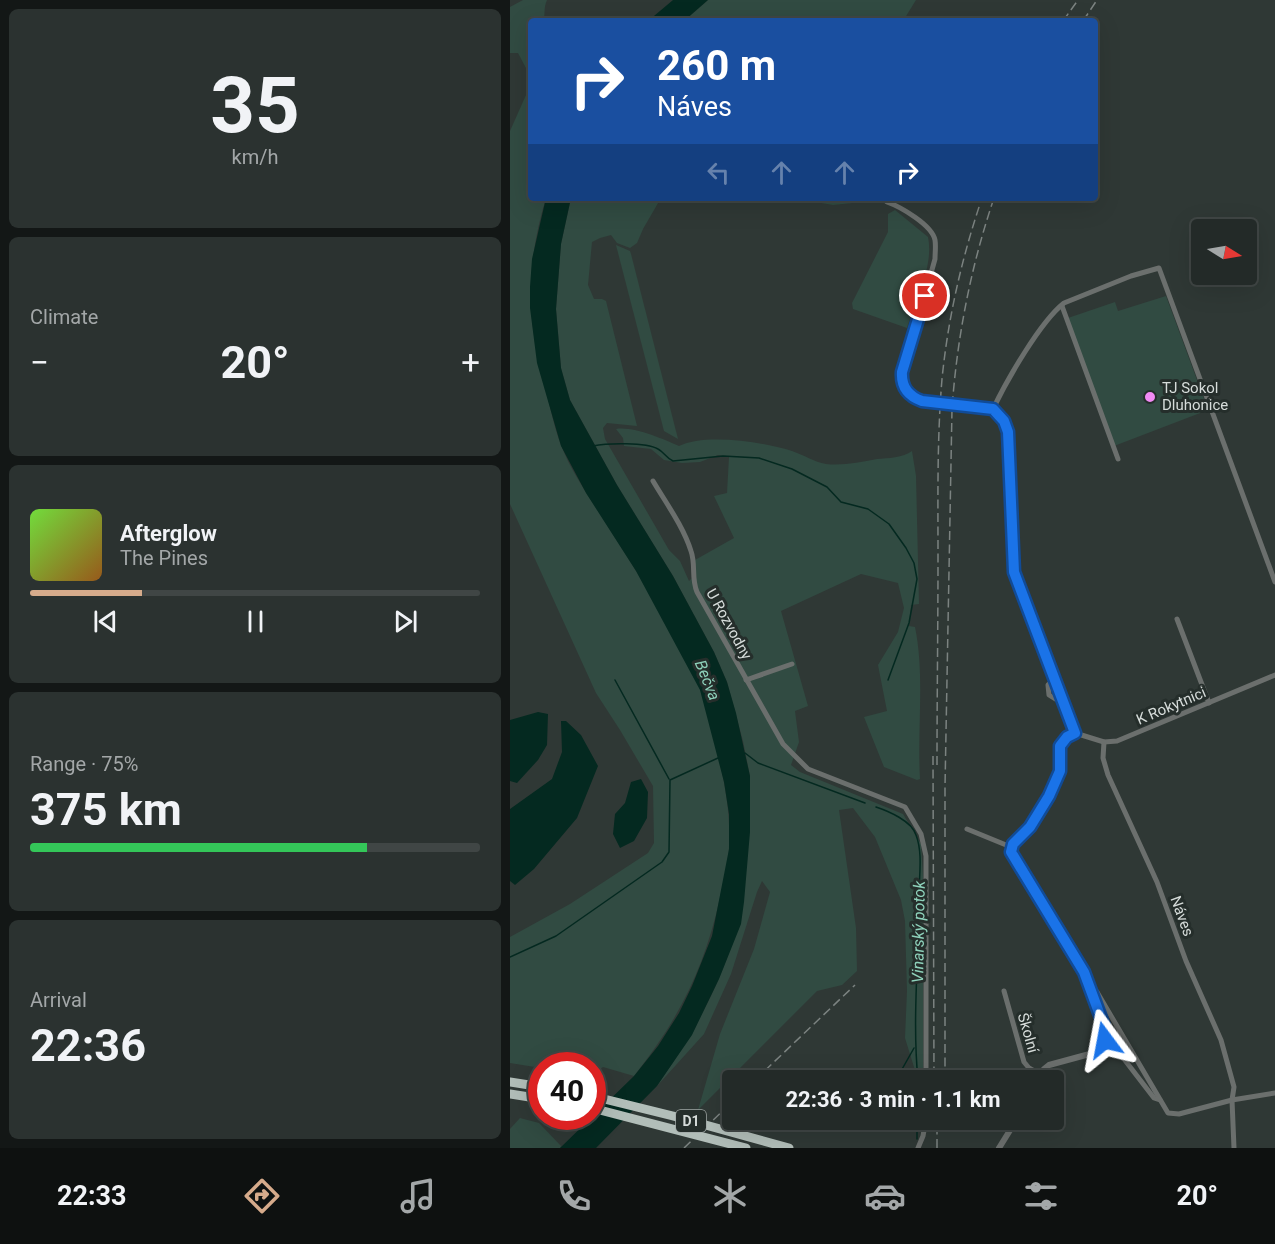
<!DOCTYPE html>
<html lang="en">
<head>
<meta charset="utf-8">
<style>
  :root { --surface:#232a28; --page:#2b3230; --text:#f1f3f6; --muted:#a3a7a8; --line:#404645; --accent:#d6ab8b }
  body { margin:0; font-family:Roboto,sans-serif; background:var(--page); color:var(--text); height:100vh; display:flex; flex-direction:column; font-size:22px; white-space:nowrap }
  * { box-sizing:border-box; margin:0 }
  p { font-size:20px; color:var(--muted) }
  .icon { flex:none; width:33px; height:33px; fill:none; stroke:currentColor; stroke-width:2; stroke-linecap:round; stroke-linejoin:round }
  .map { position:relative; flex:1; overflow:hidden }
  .panel { display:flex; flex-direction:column; gap:9px; padding:9px; background:#131716; width:510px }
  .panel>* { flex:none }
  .banner { position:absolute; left:18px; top:18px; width:570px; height:183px; border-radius:6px; box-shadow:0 6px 24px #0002,0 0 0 2px var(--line); background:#1a4fa0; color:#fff; overflow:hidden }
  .needle { width:39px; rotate:101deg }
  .fabs { position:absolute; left:681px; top:219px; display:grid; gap:12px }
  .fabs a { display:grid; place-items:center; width:66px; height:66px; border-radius:6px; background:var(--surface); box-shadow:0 6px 24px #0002,0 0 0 2px var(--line); font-size:30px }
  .speed { position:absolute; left:18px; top:1052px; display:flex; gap:12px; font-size:30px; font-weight:700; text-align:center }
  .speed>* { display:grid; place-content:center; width:78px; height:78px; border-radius:50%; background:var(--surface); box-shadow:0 6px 24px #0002,0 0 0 2px var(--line); line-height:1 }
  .speed .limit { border:9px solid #d22; background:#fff; color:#111 }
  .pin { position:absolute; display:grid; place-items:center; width:51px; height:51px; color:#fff; margin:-26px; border:3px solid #fff; border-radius:50%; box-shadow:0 2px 6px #0007 }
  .me { position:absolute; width:66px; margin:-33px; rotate:347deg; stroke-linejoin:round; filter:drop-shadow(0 0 4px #0008) }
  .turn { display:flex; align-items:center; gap:21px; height:126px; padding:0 30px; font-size:27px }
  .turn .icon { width:78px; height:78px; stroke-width:2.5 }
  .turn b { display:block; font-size:42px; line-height:51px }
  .lanes { display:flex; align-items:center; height:57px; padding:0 30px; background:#0003; justify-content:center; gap:30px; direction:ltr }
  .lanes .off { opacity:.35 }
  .big { font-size:45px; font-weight:700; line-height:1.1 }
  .panel .card { flex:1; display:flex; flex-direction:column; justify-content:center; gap:9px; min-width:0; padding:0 21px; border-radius:9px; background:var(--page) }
  .panel .dial { align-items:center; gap:0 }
  .dial b { font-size:78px; line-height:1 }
  .song { display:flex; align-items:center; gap:18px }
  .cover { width:72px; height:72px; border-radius:9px; background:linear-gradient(135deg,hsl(100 70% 55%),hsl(30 70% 35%)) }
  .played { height:6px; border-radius:3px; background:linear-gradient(90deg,var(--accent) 25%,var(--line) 25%) }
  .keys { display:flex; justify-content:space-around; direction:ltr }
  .heat { display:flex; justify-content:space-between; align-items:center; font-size:33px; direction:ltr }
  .charge { height:9px; border-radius:4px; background:linear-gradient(90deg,#34c759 75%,var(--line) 0) }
  .trip { position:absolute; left:212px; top:1070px; width:342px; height:60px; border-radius:6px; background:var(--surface); box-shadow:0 6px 24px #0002,0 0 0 2px var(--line); font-weight:700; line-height:60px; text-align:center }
  .dock { display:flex; height:96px; justify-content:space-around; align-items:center; background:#0e1110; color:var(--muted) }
  .dock .icon { width:42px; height:42px }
  .dock .active { color:var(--accent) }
  .dock b { font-size:27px; color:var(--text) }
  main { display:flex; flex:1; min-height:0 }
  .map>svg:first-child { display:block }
  .green { fill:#314b42 }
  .water { fill:#042920 }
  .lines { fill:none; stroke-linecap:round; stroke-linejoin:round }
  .stream { stroke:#042920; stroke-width:1.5 }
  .minor { stroke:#6b6f6d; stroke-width:5 }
  .tertiary { stroke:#6b6f6d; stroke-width:6 }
  .motorway { stroke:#b2beb9; stroke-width:9 }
  .rail { stroke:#7c8381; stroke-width:1.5; stroke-dasharray:9 4.5; stroke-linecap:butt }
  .minor-bridge { stroke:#6b6f6d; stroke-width:5 }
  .motorway-bridge { stroke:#b2beb9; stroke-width:9 }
  .route-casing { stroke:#114b97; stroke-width:15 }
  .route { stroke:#1a73e8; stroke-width:10 }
  .poi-dot { fill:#f18af4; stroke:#252e2b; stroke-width:2 }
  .labels { text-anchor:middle; stroke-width:6; stroke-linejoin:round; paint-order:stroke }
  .shield { fill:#252e2b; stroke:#a1a8a6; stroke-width:1.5 }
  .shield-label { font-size:14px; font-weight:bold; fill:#d6dcda }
  .poi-label { font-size:15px; fill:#d6dcda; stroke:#252e2b; text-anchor:start }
  .street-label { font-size:15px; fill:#d6dcda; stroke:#252e2b }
  .water-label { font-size:16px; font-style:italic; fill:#8ed2bb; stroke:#252e2b }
</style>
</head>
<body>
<main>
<section class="panel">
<div class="card dial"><b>35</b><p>km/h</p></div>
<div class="card"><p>Climate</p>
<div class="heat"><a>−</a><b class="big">20°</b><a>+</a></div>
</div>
<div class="card">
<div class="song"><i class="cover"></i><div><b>Afterglow</b><p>The Pines</p></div></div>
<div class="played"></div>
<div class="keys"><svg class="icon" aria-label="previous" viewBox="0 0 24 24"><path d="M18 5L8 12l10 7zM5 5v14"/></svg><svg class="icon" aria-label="pause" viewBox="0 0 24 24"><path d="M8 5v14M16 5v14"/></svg><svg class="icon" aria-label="next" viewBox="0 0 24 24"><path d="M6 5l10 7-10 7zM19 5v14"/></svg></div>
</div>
<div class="card"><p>Range · 75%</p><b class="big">375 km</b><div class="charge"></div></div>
<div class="card"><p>Arrival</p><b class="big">22:36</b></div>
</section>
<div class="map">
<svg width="765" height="1148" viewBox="0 0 765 1148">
  <rect width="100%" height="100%" fill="#2f3835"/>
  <g class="green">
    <path d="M13 0H37C33 9 36 13 33 21H21L19 44 21 47V198H36C14 271 17 326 38 399 42 414 45 430 51 445 61 472 80 498 96 523 128 574 166 633 190 688 196 704 199 722 204 739 213 774 221 810 219 846 219 863 214 881 210 898 194 969 169 1019 124 1076L93 1067 83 1074 82 1065H32L31 1068 0 1063V937L60 904 138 853 144 843 143 786 110 730 86 693 0 504V131L16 95 17 70 8 53H0V7Z"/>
    <polygon points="198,0 406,0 393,21 174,21"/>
    <path d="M61 198H151L133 229 127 243 120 248 107 243 101 235 90 238 82 242 78 285 84 299H92L96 301 127 426 97 423 93 428 95 439 159 550 170 561 179 581 185 575V560L224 538 204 496 217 493 219 457 208 455 190 462 172 463 154 460 141 449 114 446 113 438 106 429C123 426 153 439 169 446 195 433 254 442 282 451 294 455 304 462 316 464 333 466 350 462 367 459 378 458 393 458 402 451L406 476 409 604 401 605 399 626 405 627C415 676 407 729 410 779L407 780 374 767 354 717 377 711 368 665 388 632 394 608 388 583 351 574 271 611 298 706 285 711 289 742 281 765 290 772 393 814 411 844 413 876V1080H408L395 1038 397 991 395 921 391 900 365 837 343 808 329 810 346 928 347 971 332 985 307 991 188 1110 210 1034 244 949 260 892 252 881 247 892 221 974 194 1034 147 1086C177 1042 201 1004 219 952L240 776 233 741 217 682 204 652 163 576 107 485 60 400 51 368 46 309 51 244Z"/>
    <polygon points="279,198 361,198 360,199 372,200 323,205 294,200 293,203"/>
    <path d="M385 210 418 237C424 265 406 301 397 328L343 309 342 303 378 232V214Z"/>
    <polygon points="106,245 120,251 121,254 168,439 154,431"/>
    <polygon points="656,296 698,410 604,446 558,318 605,302 608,311"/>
    <polygon points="10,1118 29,1123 51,1146 50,1148 0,1148 0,1129"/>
  </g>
  <g class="water">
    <polygon points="163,0 198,0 174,21 138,21"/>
    <polygon points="36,198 61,198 51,244 46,309 51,368 60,400 107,485 163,576 204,652 217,682 226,713 240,776 240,832 234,902 231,924 209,979 182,1035 147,1086 86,1148 50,1148 124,1076 148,1046 169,1013 182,986 202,936 219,849 219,814 214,782 190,690 126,571 76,493 51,446 27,363 20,308 20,287 22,259"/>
    <polygon points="28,712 38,714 37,745 28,760 7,783 0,781 0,720"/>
    <polygon points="51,721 56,721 71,735 88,766 67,818 24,869 5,885 0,881 0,809 42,779 52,752"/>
    <polygon points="131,779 138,792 137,818 124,841 110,848 103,834 105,814 115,803 121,782"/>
  </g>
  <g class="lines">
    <g class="stream">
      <path d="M83 446C97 443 136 442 148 449 154 452 156 458 163 461L213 456 249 458 282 469 317 487 331 502 358 509 379 524 396 548 404 563 407 579 399 623 378 680"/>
      <polyline points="105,680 159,779"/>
      <polyline points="235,753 248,763 355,803"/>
      <path d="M366 807C378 811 402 821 406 835 413 853 409 876 409 895 409 957 402 1019 408 1080"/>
      <polyline points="0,957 46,936 152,862 159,852 160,780 208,758"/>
      <polyline points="391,1071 404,1048"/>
      <polyline points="407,1139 407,1119"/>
    </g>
    <g class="minor">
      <path d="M377 202C391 207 422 225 425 240 426 246 425 253 425 259L392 377C393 393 404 400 419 402"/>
      <polyline points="552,306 608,459"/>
      <polyline points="449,405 483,409 494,421 499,438 504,572 565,733 594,742 607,741 765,675"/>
      <path d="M483 409C497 380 530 322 554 303L621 276 649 268 765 582"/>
      <path d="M143 481C156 503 173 526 181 551 186 565 181 578 187 592L273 744 298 769 395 807 411 834 416 856V1080"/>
      <polyline points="667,619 699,703"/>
      <polyline points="545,679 538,685 539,695 555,705"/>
      <polyline points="236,680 282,664"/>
      <polyline points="594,742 593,758 598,775 647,882 676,961 711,1040 724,1087 722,1100 724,1148"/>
      <polyline points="457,829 501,847"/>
      <polyline points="580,986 587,992 658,1113 669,1114 722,1100 765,1093"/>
      <polyline points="494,991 514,1062 519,1068 531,1075"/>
      <polyline points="593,1047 614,1059 644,1098 650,1100"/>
      <polyline points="408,1148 413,1136 416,1119"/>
    </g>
    <g class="tertiary">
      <path d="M528 1080 534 1069 539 1065 587 1052C622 1030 521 887 505 861L501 849C505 840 514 836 520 828 530 814 539 798 546 782 555 762 541 742 565 733"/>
      <polyline points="489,1148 507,1119"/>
    </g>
    <g class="motorway">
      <polyline points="0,1082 32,1087"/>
      <polyline points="0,1094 32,1099"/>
    </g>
    <g class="rail">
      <polyline points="553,21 568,0"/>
      <polyline points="573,21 587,0"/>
      <polyline points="423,756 424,1080"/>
      <path d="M427 765C427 695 428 626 428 556 428 497 427 438 432 379 438 318 452 257 472 198"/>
      <polyline points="245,1080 345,985"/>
      <path d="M435 1080V787L442 409C447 337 461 266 484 198"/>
      <polyline points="174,1148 222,1102"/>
      <polyline points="427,1148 427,1119"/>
    </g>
    <polyline class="minor-bridge" points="419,402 449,405"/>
    <g class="motorway-bridge">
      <polyline points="82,1096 163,1116 279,1148"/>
      <polyline points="82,1108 236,1148"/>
    </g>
  </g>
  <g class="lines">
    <defs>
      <path id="route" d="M415 296 392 372C391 387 398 396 412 401L483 409 494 421 498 432 504 572 565 733 557 737 550 746V771L539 796 520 827 503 844 501 852 574 972 594 1026 595 1040"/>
    </defs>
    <use href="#route" class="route-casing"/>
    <use href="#route" class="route"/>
  </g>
  <circle class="poi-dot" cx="640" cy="397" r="6"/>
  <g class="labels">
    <rect class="shield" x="166" y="1110" width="30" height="22" rx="4.5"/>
    <g class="shield-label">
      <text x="181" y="1126">D1</text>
    </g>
    <g class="poi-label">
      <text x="652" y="393">TJ Sokol<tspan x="652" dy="17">Dluhonice</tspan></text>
    </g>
    <g class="street-label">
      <text transform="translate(219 624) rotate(61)" y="5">U Rozvodny</text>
      <text transform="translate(661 706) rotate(-23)" y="5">K Rokytnici</text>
      <text transform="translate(672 916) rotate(70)" y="5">Náves</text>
      <text transform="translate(518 1033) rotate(74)" y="5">Školní</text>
    </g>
    <g class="water-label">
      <text transform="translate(198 680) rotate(68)" y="6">Bečva</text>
      <text transform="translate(408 932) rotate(-89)" y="6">Vinarský potok</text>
    </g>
  </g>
</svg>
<div class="fabs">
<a><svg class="needle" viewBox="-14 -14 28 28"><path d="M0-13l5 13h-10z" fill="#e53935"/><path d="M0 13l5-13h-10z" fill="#a3a7a8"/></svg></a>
</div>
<div class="speed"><div class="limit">40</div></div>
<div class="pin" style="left:415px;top:296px;background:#d93025"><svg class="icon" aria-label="arrive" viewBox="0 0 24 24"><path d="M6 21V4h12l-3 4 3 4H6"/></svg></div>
<svg class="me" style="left:595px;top:1040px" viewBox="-20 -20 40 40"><path d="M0-17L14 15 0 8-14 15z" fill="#1a73e8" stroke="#fff" stroke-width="4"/></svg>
<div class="trip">22:36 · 3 min · 1.1 km</div>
<div class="banner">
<div class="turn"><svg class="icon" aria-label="right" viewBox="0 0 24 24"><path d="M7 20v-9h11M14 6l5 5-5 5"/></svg><div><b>260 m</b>Náves</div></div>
<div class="lanes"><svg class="icon off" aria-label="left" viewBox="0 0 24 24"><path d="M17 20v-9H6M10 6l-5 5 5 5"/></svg><svg class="icon off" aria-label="ahead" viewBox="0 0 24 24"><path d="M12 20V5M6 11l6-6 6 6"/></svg><svg class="icon off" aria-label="ahead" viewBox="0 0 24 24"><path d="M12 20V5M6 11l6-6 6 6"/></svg><svg class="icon" aria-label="right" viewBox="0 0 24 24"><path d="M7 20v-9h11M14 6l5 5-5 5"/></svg></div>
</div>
</div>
</main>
<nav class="dock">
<b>22:33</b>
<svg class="icon active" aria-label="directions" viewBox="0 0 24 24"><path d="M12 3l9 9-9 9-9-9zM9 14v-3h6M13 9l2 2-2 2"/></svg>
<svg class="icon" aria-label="music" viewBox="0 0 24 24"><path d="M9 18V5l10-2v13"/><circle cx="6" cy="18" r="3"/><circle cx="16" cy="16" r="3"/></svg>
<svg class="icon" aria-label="phone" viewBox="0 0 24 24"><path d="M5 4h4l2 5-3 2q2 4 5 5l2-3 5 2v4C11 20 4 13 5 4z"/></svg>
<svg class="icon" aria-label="climate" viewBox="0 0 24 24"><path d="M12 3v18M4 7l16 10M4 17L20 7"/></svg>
<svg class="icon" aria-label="car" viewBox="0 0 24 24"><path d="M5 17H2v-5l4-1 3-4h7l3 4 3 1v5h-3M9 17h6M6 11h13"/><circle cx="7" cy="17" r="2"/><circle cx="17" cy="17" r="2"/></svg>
<svg class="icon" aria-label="filters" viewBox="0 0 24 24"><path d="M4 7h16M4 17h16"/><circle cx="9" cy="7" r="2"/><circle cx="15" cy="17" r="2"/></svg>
<b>20°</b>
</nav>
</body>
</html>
